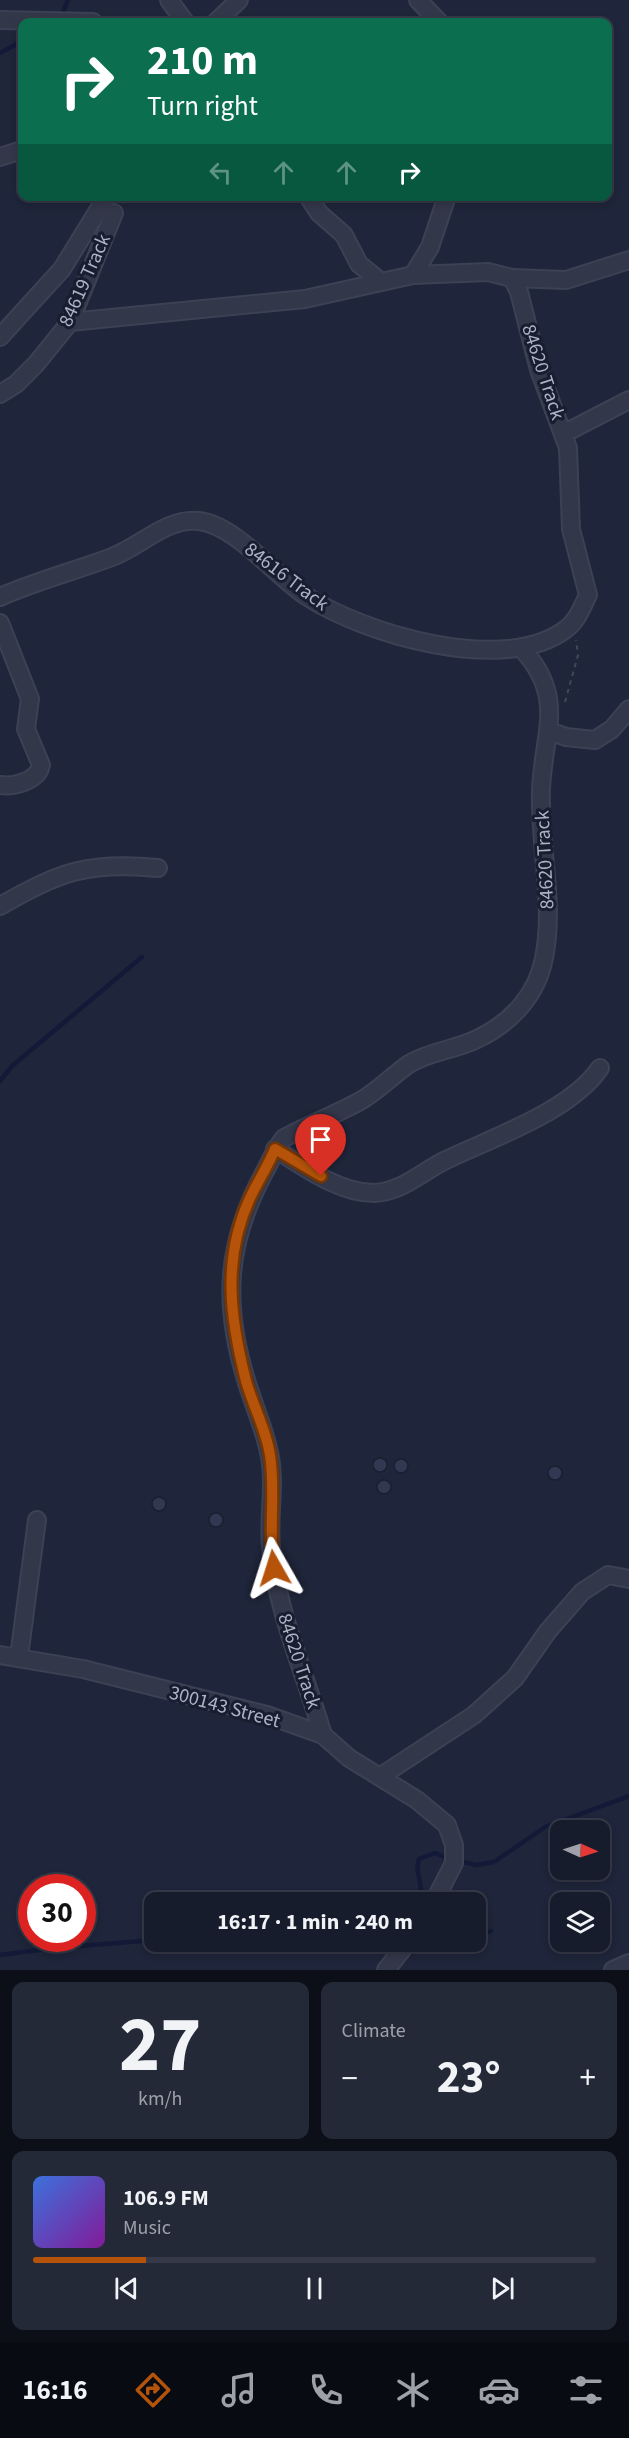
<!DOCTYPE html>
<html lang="en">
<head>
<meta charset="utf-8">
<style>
  :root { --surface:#171c2c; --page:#242938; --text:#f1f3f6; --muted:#9ea1a9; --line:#363a48; --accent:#b45309 }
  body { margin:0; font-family:"Source Sans 3",sans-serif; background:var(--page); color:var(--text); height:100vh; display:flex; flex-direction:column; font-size:22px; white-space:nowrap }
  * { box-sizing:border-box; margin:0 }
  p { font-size:20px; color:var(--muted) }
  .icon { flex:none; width:33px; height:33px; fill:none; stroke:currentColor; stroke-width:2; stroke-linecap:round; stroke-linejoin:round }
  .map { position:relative; height:1970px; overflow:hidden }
  .panel { display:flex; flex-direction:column; gap:12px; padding:12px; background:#0d0f18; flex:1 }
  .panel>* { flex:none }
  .hud { position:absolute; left:18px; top:18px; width:594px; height:183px; border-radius:12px; box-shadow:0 3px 9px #0003,0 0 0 2px var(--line); background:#0b6e4f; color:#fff; overflow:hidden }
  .needle { width:39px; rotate:93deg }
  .buttons { position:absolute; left:550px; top:1820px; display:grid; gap:12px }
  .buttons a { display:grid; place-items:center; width:60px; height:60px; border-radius:12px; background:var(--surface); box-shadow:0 3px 9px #0003,0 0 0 2px var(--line); font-size:30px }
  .speed { position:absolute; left:18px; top:1874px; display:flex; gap:12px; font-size:30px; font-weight:700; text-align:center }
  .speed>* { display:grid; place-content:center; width:78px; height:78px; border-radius:50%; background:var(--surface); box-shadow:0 3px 9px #0003,0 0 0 2px var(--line); line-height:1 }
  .speed .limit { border:9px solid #d22; background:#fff; color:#111 }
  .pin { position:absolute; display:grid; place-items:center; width:51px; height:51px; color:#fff; margin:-62px -26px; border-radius:50% 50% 50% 0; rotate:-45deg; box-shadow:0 0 6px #0007 }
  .pin .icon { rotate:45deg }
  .me { position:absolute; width:66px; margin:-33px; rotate:354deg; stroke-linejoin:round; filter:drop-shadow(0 0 4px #0008) }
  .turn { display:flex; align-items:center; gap:21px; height:126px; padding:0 30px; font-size:27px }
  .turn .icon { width:78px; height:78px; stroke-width:2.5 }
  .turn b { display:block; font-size:42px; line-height:51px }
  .lanes { display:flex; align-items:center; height:57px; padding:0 30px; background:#0003; justify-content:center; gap:30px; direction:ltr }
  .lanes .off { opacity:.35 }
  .big { font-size:45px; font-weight:700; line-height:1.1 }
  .panel .tile { flex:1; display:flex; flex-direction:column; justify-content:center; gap:9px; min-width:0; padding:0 21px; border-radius:12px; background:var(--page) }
  .panel .dial { align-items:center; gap:0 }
  .dial b { font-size:78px; line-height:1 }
  .song { display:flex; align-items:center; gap:18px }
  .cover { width:72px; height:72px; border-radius:9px; background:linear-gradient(135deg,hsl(220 70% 55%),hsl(290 70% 35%)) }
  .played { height:6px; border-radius:3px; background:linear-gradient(90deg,var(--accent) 20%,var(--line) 20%) }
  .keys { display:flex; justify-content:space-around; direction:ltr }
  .heat { display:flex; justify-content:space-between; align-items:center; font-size:33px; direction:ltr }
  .panel .tiles { flex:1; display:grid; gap:12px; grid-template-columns:1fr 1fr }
  .tile:last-child { grid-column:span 2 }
  .trip { position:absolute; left:144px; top:1892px; width:342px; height:60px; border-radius:12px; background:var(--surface); box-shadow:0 3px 9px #0003,0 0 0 2px var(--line); font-weight:700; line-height:60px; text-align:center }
  .tabs { display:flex; height:96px; justify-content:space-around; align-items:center; background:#090b12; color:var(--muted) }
  .tabs .icon { width:42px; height:42px }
  .tabs .on { color:var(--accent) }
  .tabs b { font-size:27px; color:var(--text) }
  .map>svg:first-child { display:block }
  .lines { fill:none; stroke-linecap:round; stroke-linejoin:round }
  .stream { stroke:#121a38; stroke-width:4.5 }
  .building { fill:#303852; stroke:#1a1f31; stroke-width:1.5 }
  .minor-casing { stroke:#3c4154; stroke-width:20 }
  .path { stroke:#394c54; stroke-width:2; stroke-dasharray:4.5 4.5; stroke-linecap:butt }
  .minor { stroke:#33374a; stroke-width:16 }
  .route-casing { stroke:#753606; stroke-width:15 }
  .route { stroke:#b45309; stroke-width:10 }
  .labels { text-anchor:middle; stroke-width:6; stroke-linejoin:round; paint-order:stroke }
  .street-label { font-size:20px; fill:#adb2c7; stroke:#181d2f }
</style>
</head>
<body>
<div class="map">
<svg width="629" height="1970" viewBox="0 0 629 1970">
  <rect width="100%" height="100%" fill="#1f253a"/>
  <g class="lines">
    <g class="stream">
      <polyline points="61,17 68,0"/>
      <polyline points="0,53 22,41"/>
      <polyline points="0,1081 12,1066 142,957"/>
      <polyline points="463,1862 477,1865 494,1862 545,1827 629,1796"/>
      <path d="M418 1902C427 1887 413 1874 419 1859L435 1853 449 1859"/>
      <polyline points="476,1937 491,1931"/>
      <polyline points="219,1941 263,1941"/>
      <polyline points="409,1953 466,1941"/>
      <polyline points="0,1955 54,1948 154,1940"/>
    </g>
  </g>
  <g class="building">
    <circle cx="380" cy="1465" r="7"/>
    <circle cx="401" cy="1466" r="7"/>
    <circle cx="555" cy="1473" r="7"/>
    <circle cx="384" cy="1487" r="7"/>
    <circle cx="159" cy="1504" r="7"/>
    <circle cx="216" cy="1520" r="7"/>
  </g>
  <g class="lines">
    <defs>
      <g id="minor">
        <polyline points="169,0 185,22"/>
        <polyline points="418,0 439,22"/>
        <polyline points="0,20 93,22"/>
        <polyline points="216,22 239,0"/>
        <polyline points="0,157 22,150"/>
        <polyline points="308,196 319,213 344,235 359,264 381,282"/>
        <polyline points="413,275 430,247 447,196"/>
        <polyline points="512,278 566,280 629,260"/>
        <polyline points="0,337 62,269 107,196"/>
        <polyline points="0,394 16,384 36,364 70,322 114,213"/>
        <polyline points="565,433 629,400"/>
        <path d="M0 597C36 581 75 571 112 557 140 547 167 517 199 521 235 525 276 576 306 596 364 634 505 676 566 629 577 621 582 607 588 595L571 529 568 448 539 370 519 292 512 278 488 272 413 275 305 299 70 322"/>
        <path d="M0 623 30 699 26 729 41 765C38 781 14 787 0 785"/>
        <polyline points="549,731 566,737 595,740 612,729 629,709"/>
        <path d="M0 906C60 872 87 861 158 868"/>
        <path d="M275 1149C304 1167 339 1193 374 1193 401 1192 422 1172 444 1161 491 1138 570 1112 600 1068"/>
        <polyline points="0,1655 83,1669 267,1715 323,1735 349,1758 417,1800 447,1825 454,1845 454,1863 434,1902"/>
        <polyline points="19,1657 37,1520"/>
        <path d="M323 1735C305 1673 277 1613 271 1547 268 1516 276 1484 269 1452 264 1428 254 1406 247 1383 223 1306 225 1245 264 1173 271 1160 275 1149 284 1138 310 1124 337 1114 362 1100 379 1090 393 1075 409 1064 430 1051 455 1050 477 1039 511 1023 537 995 544 958 555 903 539 846 541 790 543 733 567 698 522 649"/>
        <polyline points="381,1776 474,1715 515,1678 548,1631 582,1592 608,1575 629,1579"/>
        <polyline points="386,1970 409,1941"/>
        <polyline points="613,1970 629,1963"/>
      </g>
    </defs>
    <use href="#minor" class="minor-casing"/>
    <g class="path">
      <polyline points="123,203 129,196"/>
      <polyline points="565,702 578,655 576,640"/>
    </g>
    <use href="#minor" class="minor"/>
  </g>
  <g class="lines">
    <defs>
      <path id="route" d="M274 1568C268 1531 276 1493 270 1455 266 1429 253 1406 246 1381 230 1318 222 1259 250 1198 258 1181 268 1166 275 1149L321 1176"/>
    </defs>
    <use href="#route" class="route-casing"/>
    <use href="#route" class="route"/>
  </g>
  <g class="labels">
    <g class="street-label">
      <text transform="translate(84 280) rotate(-66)" y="7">84619 Track</text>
      <text transform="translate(544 372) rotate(72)" y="7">84620 Track</text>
      <text transform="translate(287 576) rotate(37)" y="7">84616 Track</text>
      <text transform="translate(544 860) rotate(-93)" y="7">84620 Track</text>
      <text transform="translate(300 1661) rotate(72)" y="7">84620 Track</text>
      <text transform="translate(225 1706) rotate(15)" y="7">300143 Street</text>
    </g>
  </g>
</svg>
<div class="buttons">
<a><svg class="needle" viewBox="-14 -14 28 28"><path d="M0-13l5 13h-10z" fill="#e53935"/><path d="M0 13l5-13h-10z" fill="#9ea1a9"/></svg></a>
<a><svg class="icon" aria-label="layers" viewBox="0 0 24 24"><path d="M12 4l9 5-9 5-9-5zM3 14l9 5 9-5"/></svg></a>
</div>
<div class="speed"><div class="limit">30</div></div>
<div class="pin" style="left:321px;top:1176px;background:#d93025"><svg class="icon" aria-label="arrive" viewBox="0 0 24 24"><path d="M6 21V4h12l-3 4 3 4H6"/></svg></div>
<svg class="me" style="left:274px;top:1568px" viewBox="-20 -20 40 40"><path d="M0-17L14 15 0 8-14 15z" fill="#b45309" stroke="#fff" stroke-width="4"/></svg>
<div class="trip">16:17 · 1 min · 240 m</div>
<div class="hud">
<div class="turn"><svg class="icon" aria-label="right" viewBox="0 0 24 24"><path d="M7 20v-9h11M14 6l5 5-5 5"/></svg><div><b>210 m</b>Turn right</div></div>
<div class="lanes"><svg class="icon off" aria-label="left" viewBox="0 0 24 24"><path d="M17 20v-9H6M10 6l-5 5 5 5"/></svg><svg class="icon off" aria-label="ahead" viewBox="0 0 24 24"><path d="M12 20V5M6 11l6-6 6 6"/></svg><svg class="icon off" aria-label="ahead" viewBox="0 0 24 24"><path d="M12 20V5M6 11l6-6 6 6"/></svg><svg class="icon" aria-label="right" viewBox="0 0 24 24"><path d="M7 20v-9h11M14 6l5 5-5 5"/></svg></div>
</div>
</div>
<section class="panel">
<div class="tiles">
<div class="tile dial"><b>27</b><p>km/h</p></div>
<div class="tile"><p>Climate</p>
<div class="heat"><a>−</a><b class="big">23°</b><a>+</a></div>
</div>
<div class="tile">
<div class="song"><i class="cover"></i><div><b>106.9 FM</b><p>Music</p></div></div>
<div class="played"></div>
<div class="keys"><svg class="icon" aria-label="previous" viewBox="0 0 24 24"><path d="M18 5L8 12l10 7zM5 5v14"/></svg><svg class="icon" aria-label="pause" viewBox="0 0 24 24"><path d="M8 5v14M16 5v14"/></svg><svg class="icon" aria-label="next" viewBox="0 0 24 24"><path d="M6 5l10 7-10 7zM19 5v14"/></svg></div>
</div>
</div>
</section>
<nav class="tabs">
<b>16:16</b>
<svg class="icon on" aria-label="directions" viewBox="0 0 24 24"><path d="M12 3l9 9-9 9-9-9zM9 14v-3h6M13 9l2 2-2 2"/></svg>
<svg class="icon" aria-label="music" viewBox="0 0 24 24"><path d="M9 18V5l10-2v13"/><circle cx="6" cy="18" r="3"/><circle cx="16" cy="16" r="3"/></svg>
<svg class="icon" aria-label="phone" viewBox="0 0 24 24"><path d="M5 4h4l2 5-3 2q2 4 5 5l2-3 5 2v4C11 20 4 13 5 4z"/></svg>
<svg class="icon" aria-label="climate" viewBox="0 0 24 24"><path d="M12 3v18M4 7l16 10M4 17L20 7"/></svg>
<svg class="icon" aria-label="car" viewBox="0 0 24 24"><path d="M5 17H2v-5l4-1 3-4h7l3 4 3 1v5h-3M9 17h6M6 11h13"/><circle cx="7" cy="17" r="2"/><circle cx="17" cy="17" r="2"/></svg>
<svg class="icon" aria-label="filters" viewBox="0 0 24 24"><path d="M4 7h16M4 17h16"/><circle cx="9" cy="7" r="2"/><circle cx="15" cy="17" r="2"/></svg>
</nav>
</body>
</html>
